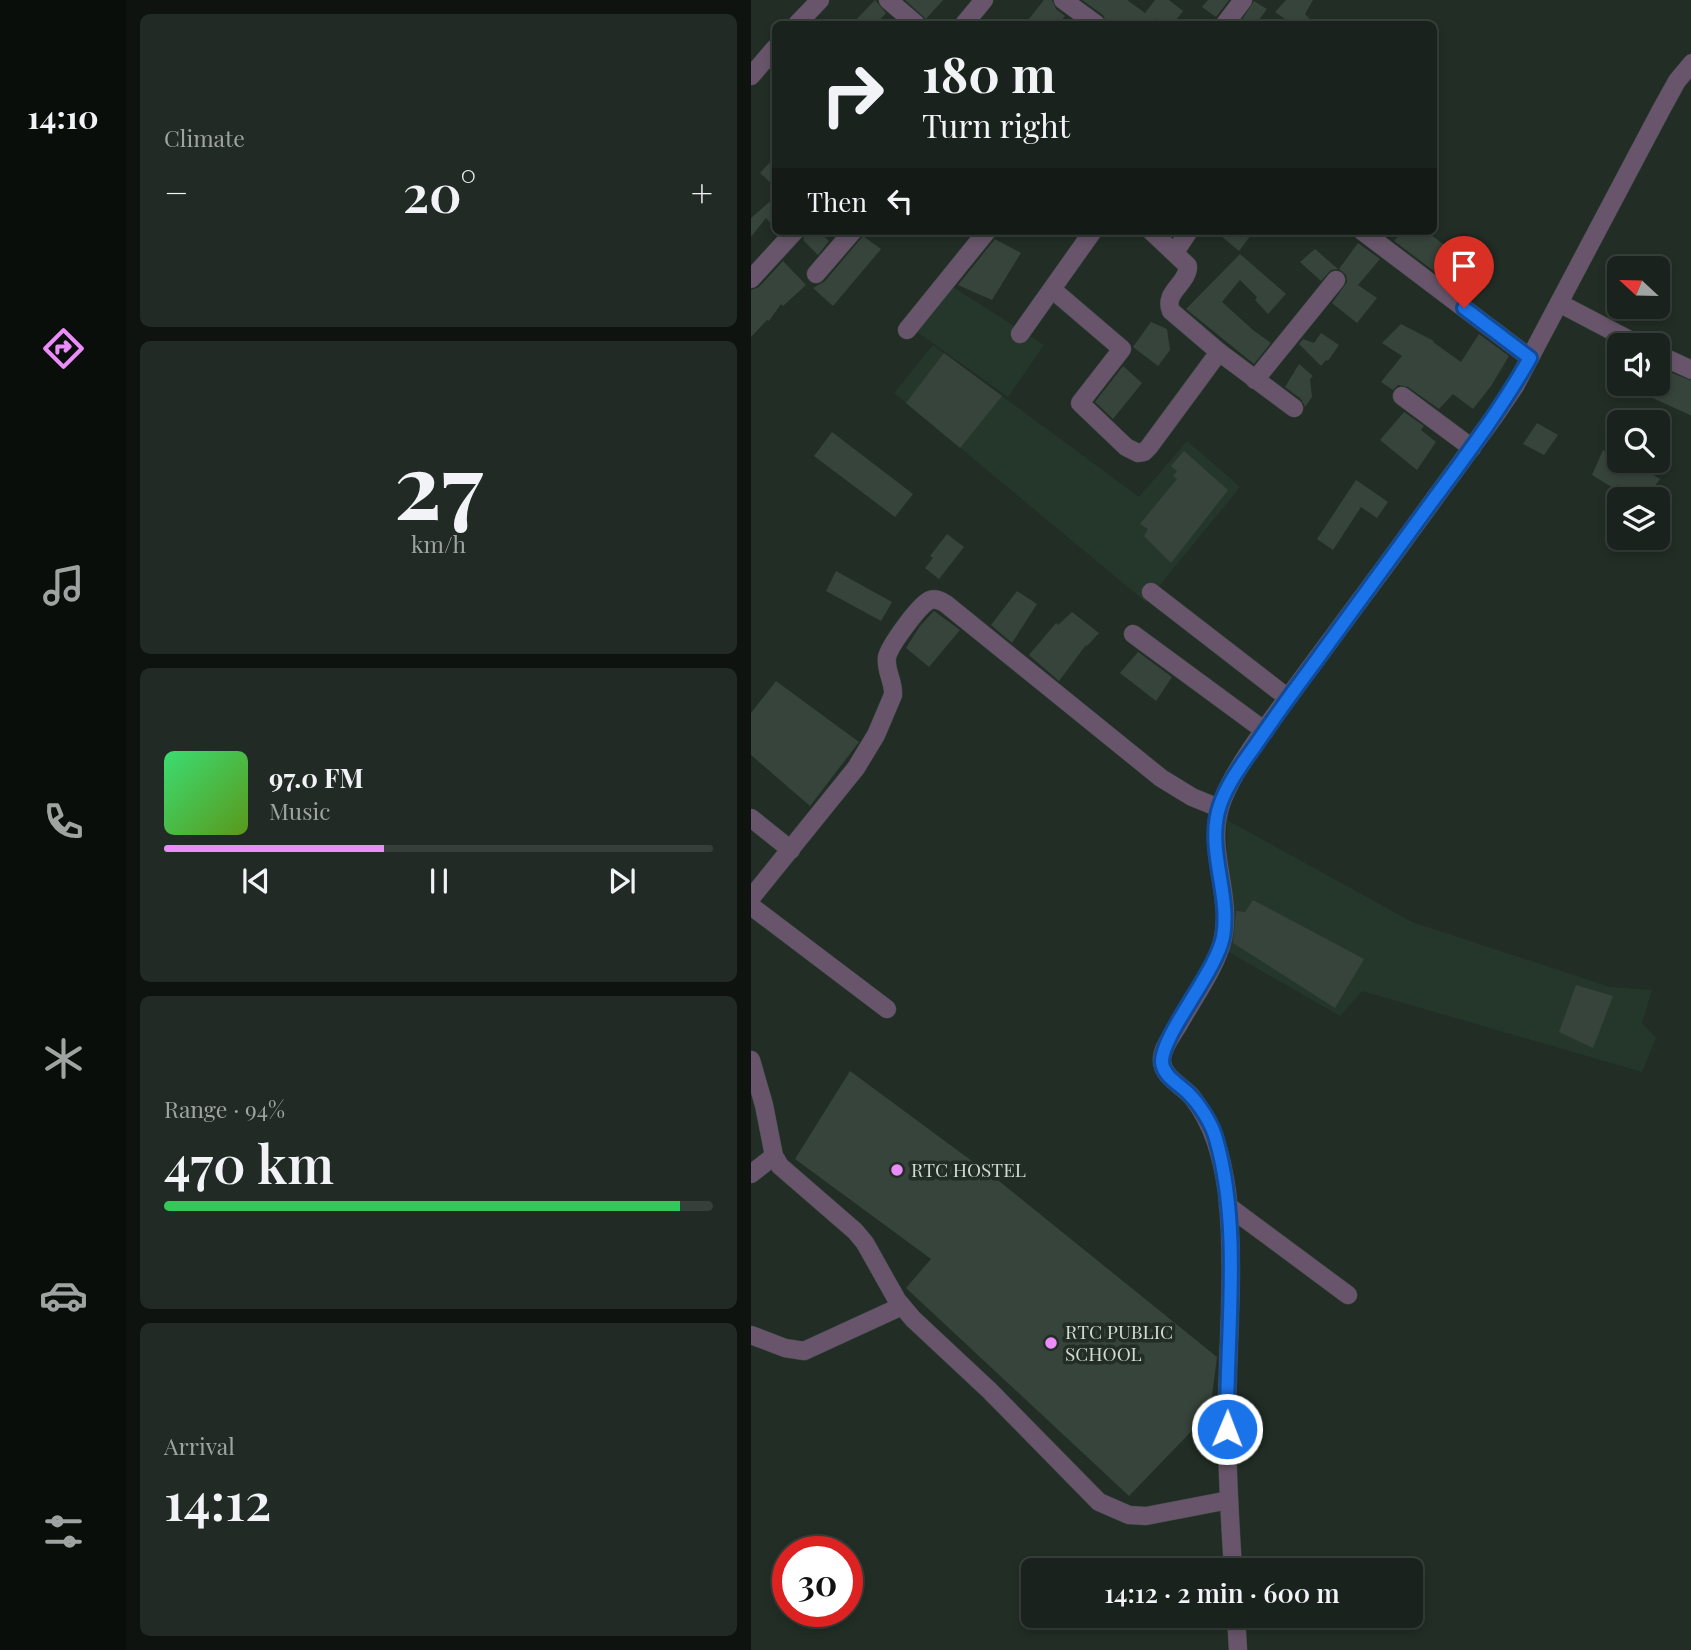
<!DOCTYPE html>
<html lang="en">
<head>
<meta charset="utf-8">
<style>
  :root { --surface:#19221c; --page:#222a25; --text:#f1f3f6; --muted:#9fa4a3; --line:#373f3b; --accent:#ec8cfa }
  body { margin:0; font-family:"Playfair Display",serif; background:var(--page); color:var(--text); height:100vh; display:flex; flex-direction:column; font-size:26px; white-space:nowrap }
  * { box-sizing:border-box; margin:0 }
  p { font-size:23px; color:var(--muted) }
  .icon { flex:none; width:38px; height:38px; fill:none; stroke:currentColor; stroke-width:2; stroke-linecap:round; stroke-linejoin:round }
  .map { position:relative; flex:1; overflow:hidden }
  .drawer { display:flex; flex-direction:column; gap:14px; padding:14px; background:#0e130f; width:625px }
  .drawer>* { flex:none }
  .guide { position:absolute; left:21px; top:21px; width:665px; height:214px; border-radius:10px; box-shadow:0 4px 10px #0003,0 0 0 2px var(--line); background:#19221c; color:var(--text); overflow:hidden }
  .needle { width:46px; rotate:292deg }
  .fabs { position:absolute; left:856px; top:256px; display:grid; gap:14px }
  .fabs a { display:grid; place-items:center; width:63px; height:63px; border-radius:10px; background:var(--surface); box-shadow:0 4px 10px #0003,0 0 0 2px var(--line); font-size:35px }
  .speed { position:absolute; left:21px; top:1536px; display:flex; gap:14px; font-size:35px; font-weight:700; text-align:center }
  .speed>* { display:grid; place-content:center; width:91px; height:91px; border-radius:50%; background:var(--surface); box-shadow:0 4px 10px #0003,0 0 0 2px var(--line); line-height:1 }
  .speed .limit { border:10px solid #d22; background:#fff; color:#111 }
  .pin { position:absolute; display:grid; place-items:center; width:60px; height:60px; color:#fff; margin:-72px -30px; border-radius:50% 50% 50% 0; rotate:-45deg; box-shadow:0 0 7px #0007 }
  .pin .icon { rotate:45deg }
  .me { position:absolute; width:77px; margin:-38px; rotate:1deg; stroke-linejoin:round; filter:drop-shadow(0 0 5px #0008) }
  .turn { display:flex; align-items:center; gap:24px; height:147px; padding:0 35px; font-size:32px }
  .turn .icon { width:91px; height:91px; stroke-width:2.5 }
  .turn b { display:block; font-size:49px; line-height:60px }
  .then { display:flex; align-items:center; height:66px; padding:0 35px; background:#0003; gap:14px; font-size:26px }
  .big { font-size:52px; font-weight:600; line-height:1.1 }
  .drawer .tile { flex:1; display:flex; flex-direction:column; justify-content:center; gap:10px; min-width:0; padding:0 24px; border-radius:10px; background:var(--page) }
  .drawer .dial { align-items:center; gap:0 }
  .dial b { font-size:91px; line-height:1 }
  .song { display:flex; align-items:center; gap:21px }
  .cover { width:84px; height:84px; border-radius:10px; background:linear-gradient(135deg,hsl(140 70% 55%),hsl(90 70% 35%)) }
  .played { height:7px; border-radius:4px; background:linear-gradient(90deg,var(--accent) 40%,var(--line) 40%) }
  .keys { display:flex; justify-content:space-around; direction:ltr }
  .heat { display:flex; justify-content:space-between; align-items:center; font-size:38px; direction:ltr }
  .charge { height:10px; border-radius:5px; background:linear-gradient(90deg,#34c759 94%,var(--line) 0) }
  .trip { position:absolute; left:270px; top:1558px; width:402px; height:70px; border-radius:10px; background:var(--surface); box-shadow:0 4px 10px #0003,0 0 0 2px var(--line); font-weight:600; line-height:70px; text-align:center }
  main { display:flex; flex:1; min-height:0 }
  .menu { display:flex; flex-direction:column; width:126px; justify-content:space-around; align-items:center; background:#0a0e0b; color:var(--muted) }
  .menu .icon { width:49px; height:49px }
  .menu .active { color:var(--accent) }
  .menu b { font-size:32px; color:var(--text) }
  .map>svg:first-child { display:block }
  .built { fill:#25372b }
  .building { fill:#37443b }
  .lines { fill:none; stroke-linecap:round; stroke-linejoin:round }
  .minor-casing { stroke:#3d4941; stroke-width:19 }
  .minor { stroke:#68556b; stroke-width:18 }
  .route-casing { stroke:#114b97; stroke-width:18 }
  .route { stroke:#1a73e8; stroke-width:12 }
  .poi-dot { fill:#ec8cfa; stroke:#212d25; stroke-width:2.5 }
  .labels { text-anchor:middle; stroke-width:7; stroke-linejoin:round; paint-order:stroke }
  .poi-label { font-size:19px; fill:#d3dad5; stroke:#212d25; text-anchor:start }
</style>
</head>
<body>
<main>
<nav class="menu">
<b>14:10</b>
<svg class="icon active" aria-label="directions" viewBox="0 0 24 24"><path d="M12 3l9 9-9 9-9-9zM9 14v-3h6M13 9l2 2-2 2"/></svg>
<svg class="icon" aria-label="music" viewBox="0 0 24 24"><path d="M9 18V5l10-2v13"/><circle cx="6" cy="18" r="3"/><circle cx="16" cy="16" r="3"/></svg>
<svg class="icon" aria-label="phone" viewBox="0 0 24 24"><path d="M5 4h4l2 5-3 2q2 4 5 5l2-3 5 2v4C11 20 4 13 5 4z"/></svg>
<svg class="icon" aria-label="climate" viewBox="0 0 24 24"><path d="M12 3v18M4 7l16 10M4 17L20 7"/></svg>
<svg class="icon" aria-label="car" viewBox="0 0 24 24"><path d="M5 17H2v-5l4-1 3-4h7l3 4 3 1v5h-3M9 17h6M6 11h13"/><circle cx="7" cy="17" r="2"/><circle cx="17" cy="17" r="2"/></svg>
<svg class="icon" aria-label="filters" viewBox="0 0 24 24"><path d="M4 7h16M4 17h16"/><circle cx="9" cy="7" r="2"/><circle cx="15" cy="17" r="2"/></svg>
</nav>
<section class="drawer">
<div class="tile"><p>Climate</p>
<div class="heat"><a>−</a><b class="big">20°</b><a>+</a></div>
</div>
<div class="tile dial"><b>27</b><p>km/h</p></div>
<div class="tile">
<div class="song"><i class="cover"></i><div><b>97.0 FM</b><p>Music</p></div></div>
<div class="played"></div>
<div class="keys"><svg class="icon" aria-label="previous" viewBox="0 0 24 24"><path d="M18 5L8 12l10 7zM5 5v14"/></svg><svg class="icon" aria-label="pause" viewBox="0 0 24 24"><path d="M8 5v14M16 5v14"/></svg><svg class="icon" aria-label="next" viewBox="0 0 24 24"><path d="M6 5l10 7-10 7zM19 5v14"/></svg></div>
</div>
<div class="tile"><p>Range · 94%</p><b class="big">470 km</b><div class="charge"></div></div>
<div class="tile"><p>Arrival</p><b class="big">14:12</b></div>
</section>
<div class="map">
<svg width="941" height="1650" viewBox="0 0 941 1650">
  <rect width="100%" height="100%" fill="#212d25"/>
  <g class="built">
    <polygon points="194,282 293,345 257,397 162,329"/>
    <polygon points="182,345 388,497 436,441 489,487 395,602 143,393"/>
    <polygon points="476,820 661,922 859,987 901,990 891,1023 905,1038 891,1072 611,991 589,1016 476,951"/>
  </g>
  <g class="building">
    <polygon points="124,0 135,13 125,24 101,24"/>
    <polygon points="154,0 192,0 175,19"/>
    <polygon points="293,0 301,0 305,9 314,16 307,24 274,24"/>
    <polygon points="331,0 376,0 394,13 404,0 418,0 432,11 422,24 414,24 404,18 410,24 356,24 352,15"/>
    <polygon points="457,0 478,0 465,17 451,7"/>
    <polygon points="535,0 562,0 554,14 558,18 553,24 541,24 524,12"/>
    <polygon points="503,1 516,9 505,24 488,24"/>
    <polygon points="24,157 24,187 9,173"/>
    <polygon points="24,197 24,227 15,218 0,237 0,218"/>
    <polygon points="55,231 67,231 78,241 67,255 52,240"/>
    <polygon points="464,231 503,231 488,251"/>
    <polygon points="652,231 669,231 676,237 679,234 707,256 691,277 643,241"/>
    <polygon points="112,236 130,249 82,306 62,288 74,281"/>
    <polygon points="244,239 270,253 241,300 207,285"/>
    <polygon points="607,243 629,259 607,285 626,298 606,323 581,303 596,282 595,275 588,269"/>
    <polygon points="564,249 587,269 580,270 570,281 549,262"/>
    <polygon points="489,254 535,294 517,314 504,300 506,297 489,280 471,302 502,330 520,343 503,364 435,309"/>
    <polygon points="32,261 55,285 32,306 30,304 18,321 16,320 0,337 0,290 8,287"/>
    <polygon points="400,322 416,329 419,350 407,366 382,347"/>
    <polygon points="650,324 683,341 682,342 710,362 728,334 758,356 740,386 722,409 702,394 688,409 657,387 647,385 642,390 630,382 651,356 631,343"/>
    <polygon points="570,333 588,345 577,361 575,360 570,366 548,344 552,339 563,343"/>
    <polygon points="868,349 868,379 854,369"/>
    <polygon points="193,353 251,396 209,448 155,403"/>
    <polygon points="548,364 562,376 559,379 561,397 554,407 550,399 534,387"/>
    <polygon points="372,366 391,383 362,419 344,402"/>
    <polygon points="906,367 941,381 941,416 895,395 897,393 880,383 906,383"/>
    <polygon points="653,412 673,426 670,430 685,442 666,470 629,440"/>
    <polygon points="786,423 807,435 793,455 772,444"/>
    <polygon points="81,432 162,494 144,517 63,456"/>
    <polygon points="852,450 886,470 888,466 909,479 894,499 889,499 866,484 864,489 841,475"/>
    <polygon points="433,451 477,490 420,563 393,536 397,529 389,524 426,479 422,476 426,471 420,466"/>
    <polygon points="605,480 637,502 626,518 610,507 582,550 566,539"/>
    <polygon points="196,534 213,547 188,579 174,568 182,558 179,556"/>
    <polygon points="85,571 141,602 130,621 75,591"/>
    <polygon points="266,591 286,604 261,643 240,625"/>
    <polygon points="183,611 209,630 178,667 155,648 169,626"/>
    <polygon points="321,612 348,633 336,646 335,645 308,681 278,655 305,623 307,625"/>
    <polygon points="387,652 421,677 405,701 369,673"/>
    <polygon points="25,681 108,742 59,806 0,755 0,713"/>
    <polygon points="502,900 613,959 584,1008 482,943 485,911 494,912"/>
    <polygon points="825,985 862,996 842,1048 808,1032"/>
    <polygon points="99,1071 248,1181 466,1357 459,1412 378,1496 155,1288 180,1259 44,1159"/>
  </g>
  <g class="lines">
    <defs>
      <g id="minor">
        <polyline points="137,0 165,24"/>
        <polyline points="312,0 345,24"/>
        <polyline points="46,24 69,0"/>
        <polyline points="213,24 233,0"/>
        <polyline points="474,24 492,0"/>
        <polyline points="0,76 24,48"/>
        <path d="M400 231 437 266C437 284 412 292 420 311L468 352 543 408"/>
        <polyline points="611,231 779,358"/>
        <polyline points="424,252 438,231"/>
        <polyline points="65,274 102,231"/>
        <polyline points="0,279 44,231"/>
        <polyline points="302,290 371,349 329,403 375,447 387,453 393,452 398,447 468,352"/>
        <polyline points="808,303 888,345"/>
        <polyline points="156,330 236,231"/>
        <polyline points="269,334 342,231"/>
        <polyline points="906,354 941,370"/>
        <polyline points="504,380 585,280"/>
        <polyline points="651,396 721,448"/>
        <polyline points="400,592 537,698"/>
        <polyline points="382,634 514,731"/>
        <polyline points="0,818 40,850"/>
        <path d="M0 898 105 768 125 735 142 695C143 681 134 671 136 657 139 645 168 605 179 600 185 598 190 601 195 604L410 778 441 797 468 808"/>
        <polyline points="0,906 136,1009"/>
        <polyline points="0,1060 13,1105 23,1156 29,1166 104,1231 114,1243 146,1300 162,1319 239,1391 348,1502 378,1515 395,1516 478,1500"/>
        <polyline points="0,1174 23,1156"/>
        <polyline points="477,1206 597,1295"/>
        <polyline points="0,1335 34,1348 53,1351 151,1306"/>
        <path d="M482 1570C479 1516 475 1463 476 1410 477 1337 484 1264 476 1192 471 1157 463 1125 441 1097 431 1085 409 1076 411 1058 412 1046 422 1034 428 1024 442 999 466 966 472 938 481 896 457 853 468 811 477 773 529 709 553 676 617 590 680 504 743 417L764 386 910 110 926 81 941 63"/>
        <polyline points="485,1615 487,1650"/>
      </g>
    </defs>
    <use href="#minor" class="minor-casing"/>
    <use href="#minor" class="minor"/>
  </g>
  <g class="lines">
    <defs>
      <path id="route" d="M476 1429C475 1336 491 1229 465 1139 461 1124 449 1105 437 1093 428 1084 412 1076 411 1062 410 1036 465 972 472 937 480 894 454 848 469 805 477 782 492 763 506 743 523 718 541 693 559 669 599 614 640 558 680 503 715 456 750 409 779 358L713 308"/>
    </defs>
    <use href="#route" class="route-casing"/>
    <use href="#route" class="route"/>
  </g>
  <g class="poi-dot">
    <circle cx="146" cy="1170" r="7"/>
    <circle cx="300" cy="1343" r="7"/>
  </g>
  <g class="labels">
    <g class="poi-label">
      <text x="160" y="1177">RTC HOSTEL</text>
      <text x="314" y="1339">RTC PUBLIC<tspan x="314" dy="22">SCHOOL</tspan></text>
    </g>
  </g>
</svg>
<div class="fabs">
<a><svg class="needle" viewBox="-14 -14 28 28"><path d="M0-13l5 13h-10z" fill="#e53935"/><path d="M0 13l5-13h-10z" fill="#9fa4a3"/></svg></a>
<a><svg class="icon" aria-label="sound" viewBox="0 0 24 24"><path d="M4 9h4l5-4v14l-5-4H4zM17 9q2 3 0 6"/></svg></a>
<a><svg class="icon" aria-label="search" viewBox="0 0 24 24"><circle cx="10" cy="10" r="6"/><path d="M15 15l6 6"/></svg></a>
<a><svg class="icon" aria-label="layers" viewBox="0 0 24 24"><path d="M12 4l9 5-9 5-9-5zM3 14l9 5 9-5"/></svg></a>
</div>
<div class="speed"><div class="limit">30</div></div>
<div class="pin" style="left:713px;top:308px;background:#d93025"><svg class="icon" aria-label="arrive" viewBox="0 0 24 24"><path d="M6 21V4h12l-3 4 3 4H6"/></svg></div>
<svg class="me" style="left:476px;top:1429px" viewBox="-20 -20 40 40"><circle r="17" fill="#1a73e8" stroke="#fff" stroke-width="3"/><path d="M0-11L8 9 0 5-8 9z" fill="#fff"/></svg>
<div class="trip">14:12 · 2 min · 600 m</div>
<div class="guide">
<div class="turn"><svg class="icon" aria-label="right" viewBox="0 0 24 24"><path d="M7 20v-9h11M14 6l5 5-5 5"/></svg><div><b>180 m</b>Turn right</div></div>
<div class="then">Then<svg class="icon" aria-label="left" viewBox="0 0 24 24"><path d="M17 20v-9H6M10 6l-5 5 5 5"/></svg></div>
</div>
</div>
</main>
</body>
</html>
